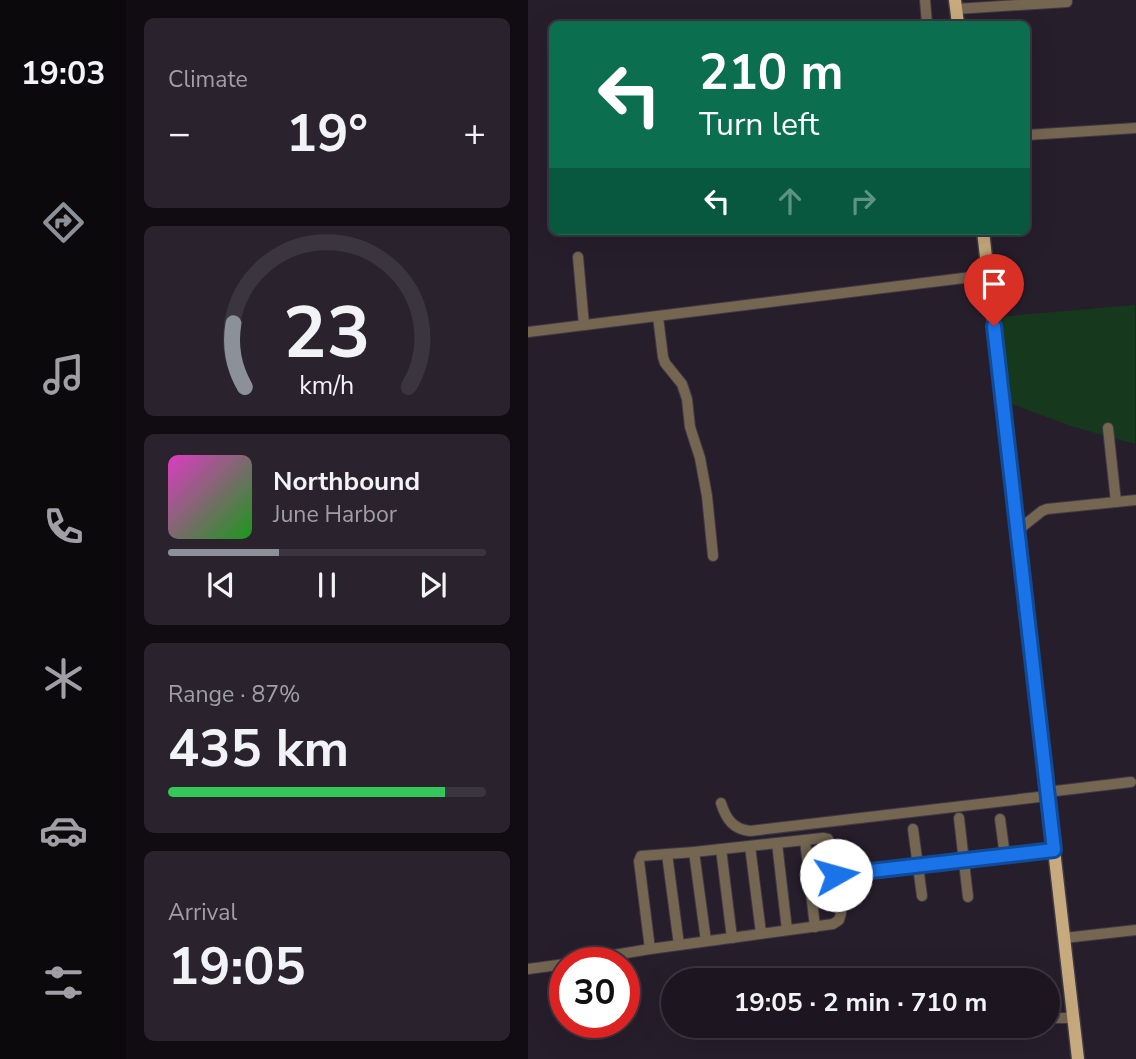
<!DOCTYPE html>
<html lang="en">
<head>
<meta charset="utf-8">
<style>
  :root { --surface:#1d1621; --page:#2a232e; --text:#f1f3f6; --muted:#a09fa5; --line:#3b353f; --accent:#8c9099 }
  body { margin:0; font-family:"Nunito Sans",sans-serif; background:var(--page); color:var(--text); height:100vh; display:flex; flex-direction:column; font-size:26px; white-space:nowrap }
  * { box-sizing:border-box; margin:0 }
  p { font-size:23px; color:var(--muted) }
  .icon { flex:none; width:38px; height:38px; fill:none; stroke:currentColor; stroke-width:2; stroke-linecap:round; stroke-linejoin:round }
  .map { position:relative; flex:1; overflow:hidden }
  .panel { display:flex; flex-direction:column; gap:18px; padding:18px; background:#100c12; width:402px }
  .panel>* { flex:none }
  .guide { position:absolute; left:21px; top:21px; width:481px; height:214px; border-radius:10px; box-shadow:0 7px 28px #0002,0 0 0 2px var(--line); background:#0b6e4f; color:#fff; overflow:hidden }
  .speed { position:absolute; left:21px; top:947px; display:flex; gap:14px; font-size:35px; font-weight:700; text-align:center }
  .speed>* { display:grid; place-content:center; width:91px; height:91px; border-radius:50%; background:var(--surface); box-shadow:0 7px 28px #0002,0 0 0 2px var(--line); line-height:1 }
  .speed .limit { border:10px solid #d22; background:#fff; color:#111 }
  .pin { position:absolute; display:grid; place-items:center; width:60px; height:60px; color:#fff; margin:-72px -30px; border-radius:50% 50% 50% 0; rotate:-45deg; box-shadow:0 0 7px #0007 }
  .pin .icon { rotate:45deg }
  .me { position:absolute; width:77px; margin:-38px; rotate:83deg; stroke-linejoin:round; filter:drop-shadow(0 0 5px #0008) }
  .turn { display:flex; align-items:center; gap:24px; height:147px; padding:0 35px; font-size:32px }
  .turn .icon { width:91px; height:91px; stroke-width:2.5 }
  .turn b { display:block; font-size:49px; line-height:60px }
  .lanes { display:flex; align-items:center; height:66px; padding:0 35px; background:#0003; justify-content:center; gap:35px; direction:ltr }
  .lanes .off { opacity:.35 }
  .big { font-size:52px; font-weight:700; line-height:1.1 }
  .panel .card { flex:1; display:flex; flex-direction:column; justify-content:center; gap:10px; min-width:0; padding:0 24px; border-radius:10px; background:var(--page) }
  .panel .dial { align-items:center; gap:0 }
  .dial svg { height:182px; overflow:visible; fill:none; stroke:var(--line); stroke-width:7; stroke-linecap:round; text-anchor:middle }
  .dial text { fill:var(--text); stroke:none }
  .song { display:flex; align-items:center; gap:21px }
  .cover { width:84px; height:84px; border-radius:10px; background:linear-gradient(135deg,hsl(310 70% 55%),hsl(120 70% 35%)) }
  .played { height:7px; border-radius:4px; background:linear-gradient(90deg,var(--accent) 35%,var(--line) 35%) }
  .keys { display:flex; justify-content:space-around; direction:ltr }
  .heat { display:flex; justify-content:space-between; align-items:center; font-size:38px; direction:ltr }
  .charge { height:10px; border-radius:5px; background:linear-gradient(90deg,#34c759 87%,var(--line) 0) }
  .trip { position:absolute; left:133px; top:968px; width:399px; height:70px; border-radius:35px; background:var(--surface); box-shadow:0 7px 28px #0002,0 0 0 2px var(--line); font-weight:700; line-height:70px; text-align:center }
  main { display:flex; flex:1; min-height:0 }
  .menu { display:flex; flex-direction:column; width:126px; justify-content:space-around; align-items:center; background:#0c090d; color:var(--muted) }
  .menu .icon { width:49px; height:49px }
  .menu .selected { color:var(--accent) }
  .menu b { font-size:32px; color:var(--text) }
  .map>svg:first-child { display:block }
  .green { fill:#16391e }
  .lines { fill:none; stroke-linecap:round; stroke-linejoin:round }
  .minor-casing { stroke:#413946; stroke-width:12 }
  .major-casing { stroke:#413946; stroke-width:15 }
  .minor { stroke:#746651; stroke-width:10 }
  .major { stroke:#c7aa7d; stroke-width:12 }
  .route-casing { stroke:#114b97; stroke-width:18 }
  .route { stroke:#1a73e8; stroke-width:12 }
</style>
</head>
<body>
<main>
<nav class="menu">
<b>19:03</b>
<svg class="icon selected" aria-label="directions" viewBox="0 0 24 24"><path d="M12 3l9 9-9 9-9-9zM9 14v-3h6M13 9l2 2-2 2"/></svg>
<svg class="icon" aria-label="music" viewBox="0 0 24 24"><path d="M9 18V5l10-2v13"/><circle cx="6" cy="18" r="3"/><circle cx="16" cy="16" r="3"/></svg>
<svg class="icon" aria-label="phone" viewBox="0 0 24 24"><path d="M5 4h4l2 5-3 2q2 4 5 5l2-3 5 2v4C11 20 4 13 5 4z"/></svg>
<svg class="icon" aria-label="climate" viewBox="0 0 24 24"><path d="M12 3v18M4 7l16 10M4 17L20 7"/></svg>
<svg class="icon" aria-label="car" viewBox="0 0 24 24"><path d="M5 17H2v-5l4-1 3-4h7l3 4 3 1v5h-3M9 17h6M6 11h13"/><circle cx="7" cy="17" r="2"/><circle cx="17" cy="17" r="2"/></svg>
<svg class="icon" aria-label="filters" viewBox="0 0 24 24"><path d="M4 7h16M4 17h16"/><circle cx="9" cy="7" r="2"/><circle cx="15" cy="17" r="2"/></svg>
</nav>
<section class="panel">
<div class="card"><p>Climate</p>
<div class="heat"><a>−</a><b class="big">19°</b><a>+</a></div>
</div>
<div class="card dial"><svg viewBox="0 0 100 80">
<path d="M14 69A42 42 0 1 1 86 69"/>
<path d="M14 69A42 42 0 0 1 9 41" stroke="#8c9099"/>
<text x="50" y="56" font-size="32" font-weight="700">23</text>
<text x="50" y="72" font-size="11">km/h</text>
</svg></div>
<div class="card">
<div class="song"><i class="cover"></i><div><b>Northbound</b><p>June Harbor</p></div></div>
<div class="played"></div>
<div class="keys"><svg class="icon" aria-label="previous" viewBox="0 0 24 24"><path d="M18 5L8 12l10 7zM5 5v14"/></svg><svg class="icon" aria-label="pause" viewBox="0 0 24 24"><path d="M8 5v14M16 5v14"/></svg><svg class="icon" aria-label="next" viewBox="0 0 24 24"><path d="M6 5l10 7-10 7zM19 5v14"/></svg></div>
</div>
<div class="card"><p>Range · 87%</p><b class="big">435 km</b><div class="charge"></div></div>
<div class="card"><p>Arrival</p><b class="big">19:05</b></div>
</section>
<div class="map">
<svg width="608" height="1059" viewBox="0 0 608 1059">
  <rect width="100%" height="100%" fill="#271e2c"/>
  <polygon class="green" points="607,305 607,444 543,426 481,403 469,317"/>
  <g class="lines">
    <defs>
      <g id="minor">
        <polyline points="397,0 399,24"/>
        <polyline points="428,9 539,2"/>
        <polyline points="499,135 608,128"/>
        <polyline points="50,257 56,325"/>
        <polyline points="130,317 135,357 137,363 154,384 159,399 162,427 172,458 179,496 185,556"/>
        <polyline points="0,332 460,275"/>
        <polyline points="580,428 588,502"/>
        <polyline points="490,530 514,511 519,509 608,500"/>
        <polyline points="519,792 603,782"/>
        <path d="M193 803C198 819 205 829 222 831L519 796"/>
        <polyline points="431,818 440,897"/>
        <polyline points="472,819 477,856"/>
        <polyline points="385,829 394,896"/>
        <polyline points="277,840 287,927"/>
        <polyline points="249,843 259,930"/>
        <polyline points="222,846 233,933"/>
        <polyline points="193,849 204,938"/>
        <polyline points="166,852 178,941"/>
        <polyline points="139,854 151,945"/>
        <polyline points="308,875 526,850"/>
        <polyline points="536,938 608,930"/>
        <polyline points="44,962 122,949 305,924 311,920 313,913 303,844 300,839 295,838 166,852 113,856 111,861 122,949"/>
        <polyline points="0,969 37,964"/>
        <polyline points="520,1018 546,1018"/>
        <polyline points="332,1034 398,1026"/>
      </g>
      <g id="major">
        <polyline points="427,0 430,24"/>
        <polyline points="455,231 550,1059"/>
      </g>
    </defs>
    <use href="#minor" class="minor-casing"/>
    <use href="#major" class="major-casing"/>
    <use href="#minor" class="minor"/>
    <use href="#major" class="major"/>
  </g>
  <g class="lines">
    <defs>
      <polyline id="route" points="308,875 526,850 466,326"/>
    </defs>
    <use href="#route" class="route-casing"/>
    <use href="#route" class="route"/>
  </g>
</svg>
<div class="speed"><div class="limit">30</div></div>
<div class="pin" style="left:466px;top:326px;background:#d93025"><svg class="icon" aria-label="arrive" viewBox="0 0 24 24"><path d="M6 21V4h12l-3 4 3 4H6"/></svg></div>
<svg class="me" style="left:308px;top:875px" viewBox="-20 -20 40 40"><circle r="19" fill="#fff"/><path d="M0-13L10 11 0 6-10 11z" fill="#1a73e8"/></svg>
<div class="trip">19:05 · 2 min · 710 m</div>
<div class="guide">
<div class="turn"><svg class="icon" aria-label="left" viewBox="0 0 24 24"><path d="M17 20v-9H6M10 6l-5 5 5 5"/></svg><div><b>210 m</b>Turn left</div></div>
<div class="lanes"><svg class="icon" aria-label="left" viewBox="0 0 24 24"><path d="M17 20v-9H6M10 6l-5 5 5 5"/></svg><svg class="icon off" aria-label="ahead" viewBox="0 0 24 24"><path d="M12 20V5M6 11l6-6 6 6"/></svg><svg class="icon off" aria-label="right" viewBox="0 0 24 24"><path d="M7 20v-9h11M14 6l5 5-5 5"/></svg></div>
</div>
</div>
</main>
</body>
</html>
